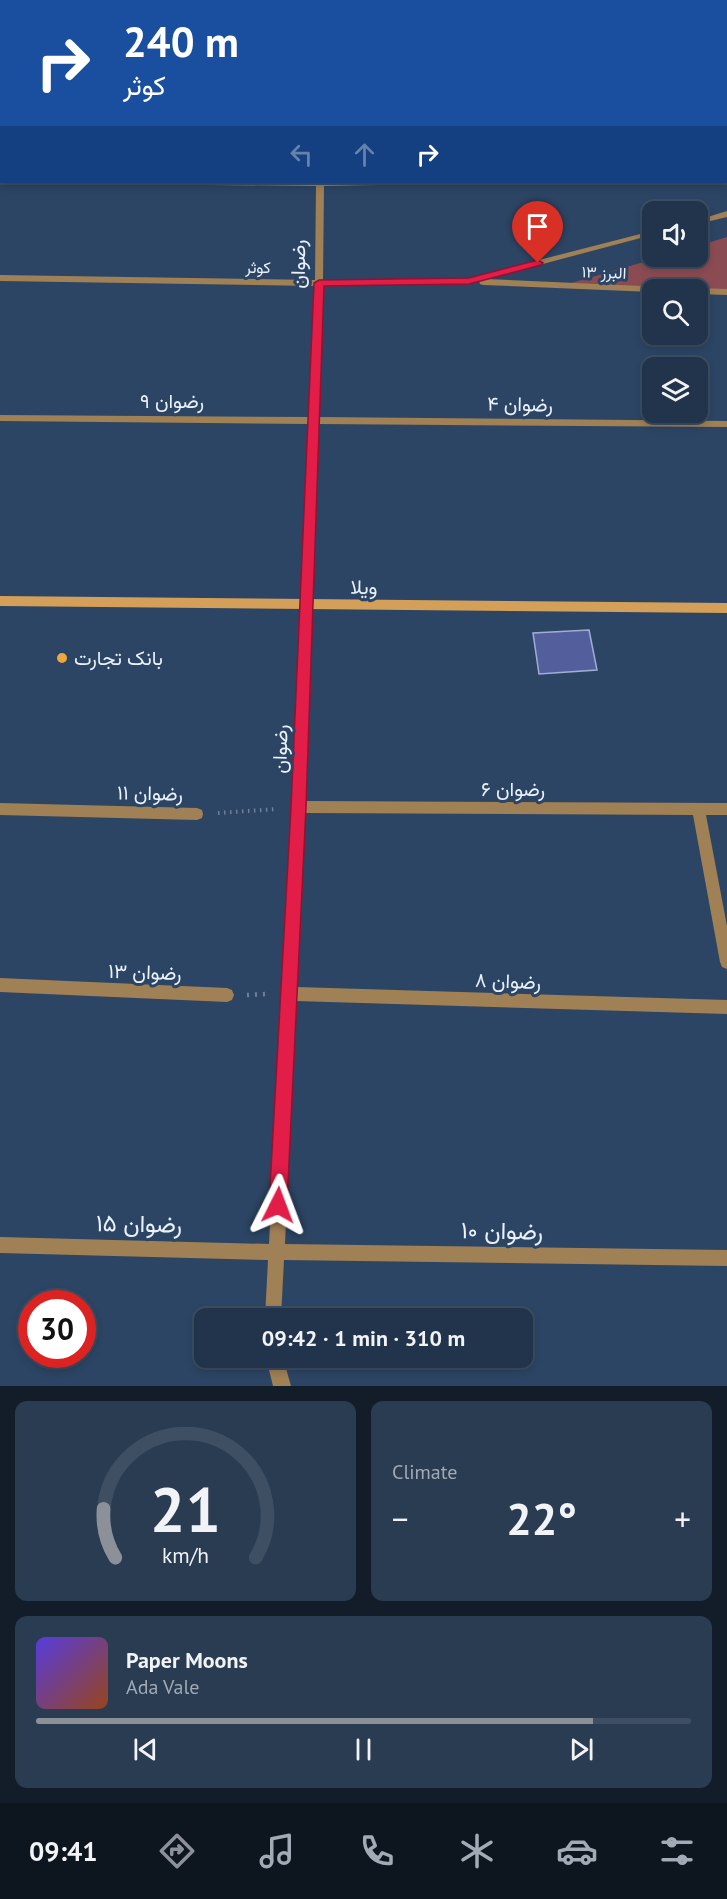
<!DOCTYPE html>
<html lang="en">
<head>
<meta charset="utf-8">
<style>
  :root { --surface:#21344b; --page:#293c52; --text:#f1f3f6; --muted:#a2aab5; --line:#3e4f63; --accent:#8c9099 }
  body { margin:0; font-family:"PT Sans",Vazirmatn,sans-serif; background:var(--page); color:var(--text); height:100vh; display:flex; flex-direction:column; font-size:22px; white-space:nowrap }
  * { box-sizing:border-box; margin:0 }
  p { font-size:20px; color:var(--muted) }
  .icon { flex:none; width:33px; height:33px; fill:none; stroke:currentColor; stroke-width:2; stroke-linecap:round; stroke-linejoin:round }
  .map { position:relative; height:1386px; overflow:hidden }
  .drawer { display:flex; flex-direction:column; gap:15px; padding:15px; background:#121d29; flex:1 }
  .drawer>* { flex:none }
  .hud { position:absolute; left:0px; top:0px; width:728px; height:183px; box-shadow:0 3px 9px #0003,0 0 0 2px var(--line); background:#1a4fa0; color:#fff; overflow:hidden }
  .buttons { position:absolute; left:642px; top:201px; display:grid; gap:12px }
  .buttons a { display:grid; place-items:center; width:66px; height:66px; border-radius:12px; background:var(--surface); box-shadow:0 3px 9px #0003,0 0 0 2px var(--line); font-size:30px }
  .speed { position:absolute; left:18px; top:1290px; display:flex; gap:12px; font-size:30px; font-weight:700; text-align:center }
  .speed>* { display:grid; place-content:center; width:78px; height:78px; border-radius:50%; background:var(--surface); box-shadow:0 3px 9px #0003,0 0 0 2px var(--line); line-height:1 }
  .speed .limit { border:9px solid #d22; background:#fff; color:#111 }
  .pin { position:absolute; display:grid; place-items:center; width:51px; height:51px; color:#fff; margin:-62px -26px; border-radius:50% 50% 50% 0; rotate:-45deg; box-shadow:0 0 6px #0007 }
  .pin .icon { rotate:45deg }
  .me { position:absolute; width:66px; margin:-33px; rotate:3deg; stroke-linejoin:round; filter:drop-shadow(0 0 4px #0008) }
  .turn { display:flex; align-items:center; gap:21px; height:126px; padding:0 24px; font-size:27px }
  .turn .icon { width:78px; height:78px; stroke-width:2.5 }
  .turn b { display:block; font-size:42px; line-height:51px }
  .lanes { display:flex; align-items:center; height:57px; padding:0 24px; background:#0003; justify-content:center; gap:30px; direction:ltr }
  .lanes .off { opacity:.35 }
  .big { font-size:45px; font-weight:800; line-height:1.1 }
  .drawer .card { flex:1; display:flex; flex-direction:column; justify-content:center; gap:9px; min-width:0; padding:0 21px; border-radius:12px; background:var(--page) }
  .drawer .dial { align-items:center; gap:0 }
  .dial svg { height:156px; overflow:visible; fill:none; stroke:var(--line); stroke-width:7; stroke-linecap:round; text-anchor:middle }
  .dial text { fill:var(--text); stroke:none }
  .song { display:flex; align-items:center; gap:18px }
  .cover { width:72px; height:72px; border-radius:9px; background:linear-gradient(135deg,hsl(250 70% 55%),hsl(20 70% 35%)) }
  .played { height:6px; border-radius:3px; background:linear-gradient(90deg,var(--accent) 85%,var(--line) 85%) }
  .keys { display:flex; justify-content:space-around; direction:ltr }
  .heat { display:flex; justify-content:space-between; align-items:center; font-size:33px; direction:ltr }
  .drawer .tiles { flex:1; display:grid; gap:15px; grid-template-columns:1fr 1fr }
  .card:last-child { grid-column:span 2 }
  .trip { position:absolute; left:194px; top:1308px; width:339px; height:60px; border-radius:12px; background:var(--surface); box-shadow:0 3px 9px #0003,0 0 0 2px var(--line); font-weight:800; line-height:60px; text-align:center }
  .menu { display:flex; height:96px; justify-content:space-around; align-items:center; background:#0d151e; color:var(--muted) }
  .menu .icon { width:42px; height:42px }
  .menu .selected { color:var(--accent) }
  .menu b { font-size:27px; color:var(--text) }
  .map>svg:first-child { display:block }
  .green { fill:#8b4b52 }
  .building { fill:#535f9d; stroke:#a2add6; stroke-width:1.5 }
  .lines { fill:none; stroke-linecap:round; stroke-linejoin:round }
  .path-far1 { stroke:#6e8199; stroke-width:4; stroke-dasharray:1.5 4.5; stroke-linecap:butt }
  .path { stroke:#6e8199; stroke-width:4.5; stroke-dasharray:2 6; stroke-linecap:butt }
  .minor { fill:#a08055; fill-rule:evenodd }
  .secondary { fill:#d4a059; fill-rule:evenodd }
  .route { fill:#e11d48; stroke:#92132f; stroke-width:1.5 }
  .poi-dot { fill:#eea73c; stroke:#2c4564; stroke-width:2 }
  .labels { text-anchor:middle; stroke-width:6; stroke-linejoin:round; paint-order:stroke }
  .far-street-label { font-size:16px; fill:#e9f2fd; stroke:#2c4564 }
  .street-label { font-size:20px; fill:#e9f2fd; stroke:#2c4564 }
  .poi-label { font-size:20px; fill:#e9f2fd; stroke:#2c4564; text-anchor:start }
  .near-street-label { font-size:24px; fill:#e9f2fd; stroke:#2c4564 }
</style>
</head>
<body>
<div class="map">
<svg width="727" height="1386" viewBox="0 0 727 1386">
  <rect width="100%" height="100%" fill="#2c4564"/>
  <polygon class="green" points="727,237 727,290 561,286 661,257 698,256 698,246"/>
  <polygon class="building" points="589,630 597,670 539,674 533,633"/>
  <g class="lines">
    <polyline class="path-far1" points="218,813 277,809"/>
    <polyline class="path" points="247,995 267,994"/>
    <g class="minor">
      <rect x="327" y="0" width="6" height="2"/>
      <polygon points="582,0 588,0 589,2 582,2"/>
      <rect x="0" y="31" width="2" height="4"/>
      <rect x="726" y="61" width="1" height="4"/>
      <rect x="0" y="94" width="2" height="4"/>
      <rect x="726" y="121" width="1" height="4"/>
      <rect x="726" y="138" width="1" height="4"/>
      <polygon points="115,182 430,182 426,184 324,186 323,280 469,278 652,231 652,235 486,279 665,287 669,290 652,290 652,292 483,285 480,284 479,281 469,284 323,286 319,417 727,421 727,427 319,424 306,801 727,803 727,815 706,815 727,926 727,969 722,967 720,962 693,815 305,813 297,987 727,1000 727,1014 296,1001 285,1244 727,1250 727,1266 284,1260 281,1318 265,1318 268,1260 0,1253 0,1237 269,1244 293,807 309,424 0,421 0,415 309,417 314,286 0,281 0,275 315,280 316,186 119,184"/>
      <polygon points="727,211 727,217 698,224 698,220"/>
      <polygon points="698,288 727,289 727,295 698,294 698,290 695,290"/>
      <polygon points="0,803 197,808 202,810 203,814 202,818 197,820 0,815"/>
      <polygon points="0,978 227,988 232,990 234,995 232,1000 227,1002 0,992"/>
      <polygon points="266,1358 283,1358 291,1386 273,1386"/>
    </g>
    <polygon class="secondary" points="0,596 727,603 727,613 0,606"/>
  </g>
  <polygon class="route" points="538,260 543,263 541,265 469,284 324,286 306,807 287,1205 285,1211 278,1214 272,1211 269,1205 291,807 314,283 319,280 469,278"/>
  <circle class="poi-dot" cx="62" cy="658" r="6"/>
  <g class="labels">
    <g class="far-street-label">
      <text transform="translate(258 267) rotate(1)" y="6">کوثر</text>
      <text transform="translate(604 272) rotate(2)" y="6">البرز ۱۳</text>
    </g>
    <g class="street-label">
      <text transform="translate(298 264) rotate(-89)" y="7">رضوان</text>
      <text x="172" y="408">رضوان ۹</text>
      <text transform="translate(520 404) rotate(1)" y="7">رضوان ۴</text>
      <text transform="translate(364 587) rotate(1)" y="7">ویلا</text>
      <text transform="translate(280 749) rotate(-88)" y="7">رضوان</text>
      <text x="513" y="796">رضوان ۶</text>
      <text transform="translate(150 793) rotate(1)" y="7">رضوان ۱۱</text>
      <text transform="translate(145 972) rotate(2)" y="7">رضوان ۱۳</text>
      <text transform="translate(508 981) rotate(2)" y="7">رضوان ۸</text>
    </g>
    <g class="poi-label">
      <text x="74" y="665">بانک تجارت</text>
    </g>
    <g class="near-street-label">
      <text transform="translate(139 1224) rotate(1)" y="8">رضوان ۱۵</text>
      <text transform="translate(502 1231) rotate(1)" y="8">رضوان ۱۰</text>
    </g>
  </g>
</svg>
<div class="buttons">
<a><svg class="icon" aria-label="sound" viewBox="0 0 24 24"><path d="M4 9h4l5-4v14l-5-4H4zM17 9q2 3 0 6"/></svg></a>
<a><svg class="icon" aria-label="search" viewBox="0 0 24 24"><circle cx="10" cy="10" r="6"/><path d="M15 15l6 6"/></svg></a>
<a><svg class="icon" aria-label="layers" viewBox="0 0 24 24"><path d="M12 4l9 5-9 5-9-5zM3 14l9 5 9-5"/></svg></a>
</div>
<div class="speed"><div class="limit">30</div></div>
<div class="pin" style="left:538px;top:263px;background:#d93025"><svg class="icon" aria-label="arrive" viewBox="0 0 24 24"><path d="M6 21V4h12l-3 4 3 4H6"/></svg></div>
<svg class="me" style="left:278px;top:1205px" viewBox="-20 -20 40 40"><path d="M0-17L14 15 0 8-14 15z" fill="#e11d48" stroke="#fff" stroke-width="4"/></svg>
<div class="trip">09:42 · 1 min · 310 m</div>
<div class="hud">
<div class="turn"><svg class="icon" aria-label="right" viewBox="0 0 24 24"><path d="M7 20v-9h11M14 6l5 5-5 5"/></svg><div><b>240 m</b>کوثر</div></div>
<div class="lanes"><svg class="icon off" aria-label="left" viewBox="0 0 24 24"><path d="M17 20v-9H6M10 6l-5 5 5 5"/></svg><svg class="icon off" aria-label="ahead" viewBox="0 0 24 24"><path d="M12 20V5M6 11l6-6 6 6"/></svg><svg class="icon" aria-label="right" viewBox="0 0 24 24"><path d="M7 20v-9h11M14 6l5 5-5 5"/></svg></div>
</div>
</div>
<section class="drawer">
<div class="tiles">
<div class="card dial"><svg viewBox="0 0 100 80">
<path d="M14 69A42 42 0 1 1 86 69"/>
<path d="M14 69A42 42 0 0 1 8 44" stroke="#8c9099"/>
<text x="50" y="56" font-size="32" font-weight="700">21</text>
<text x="50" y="72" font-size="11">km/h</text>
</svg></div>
<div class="card"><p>Climate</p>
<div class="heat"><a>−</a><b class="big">22°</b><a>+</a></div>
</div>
<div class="card">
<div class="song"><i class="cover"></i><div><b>Paper Moons</b><p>Ada Vale</p></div></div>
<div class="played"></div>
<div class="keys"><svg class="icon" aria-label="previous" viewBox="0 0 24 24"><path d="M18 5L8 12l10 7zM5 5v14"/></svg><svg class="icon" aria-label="pause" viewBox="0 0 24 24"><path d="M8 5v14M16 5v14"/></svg><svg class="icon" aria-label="next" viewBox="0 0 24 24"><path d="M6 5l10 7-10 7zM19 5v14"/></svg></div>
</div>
</div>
</section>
<nav class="menu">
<b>09:41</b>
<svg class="icon selected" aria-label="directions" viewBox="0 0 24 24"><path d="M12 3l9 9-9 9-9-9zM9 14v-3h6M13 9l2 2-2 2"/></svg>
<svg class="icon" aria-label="music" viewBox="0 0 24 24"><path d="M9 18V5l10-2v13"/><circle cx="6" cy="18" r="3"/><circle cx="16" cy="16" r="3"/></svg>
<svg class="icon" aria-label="phone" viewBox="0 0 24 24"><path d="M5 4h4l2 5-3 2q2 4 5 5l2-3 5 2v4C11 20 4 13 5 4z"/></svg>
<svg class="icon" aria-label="climate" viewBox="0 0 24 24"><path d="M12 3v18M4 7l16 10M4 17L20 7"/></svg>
<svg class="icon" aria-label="car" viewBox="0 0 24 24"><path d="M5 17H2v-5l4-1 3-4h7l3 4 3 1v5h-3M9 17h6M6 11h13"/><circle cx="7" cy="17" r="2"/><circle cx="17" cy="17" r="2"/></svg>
<svg class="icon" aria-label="filters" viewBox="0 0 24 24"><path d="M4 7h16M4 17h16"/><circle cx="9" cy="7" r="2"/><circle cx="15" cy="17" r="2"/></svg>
</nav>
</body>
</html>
